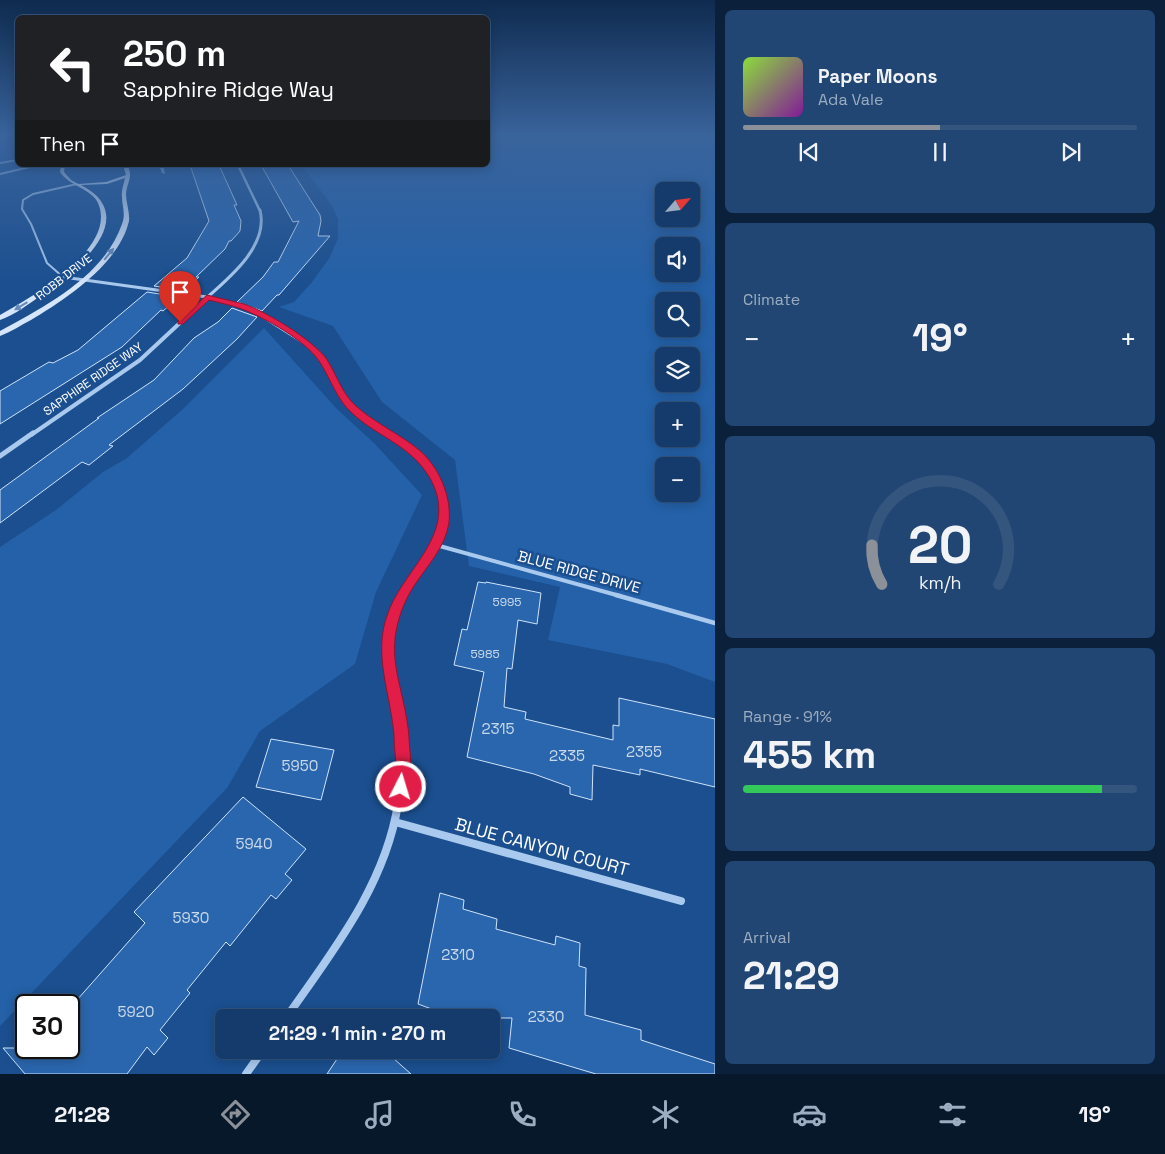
<!DOCTYPE html>
<html lang="en">
<head>
<meta charset="utf-8">
<style>
  :root { --surface:#143b6b; --page:#214673; --text:#f1f3f6; --muted:#9dadc1; --line:#33557e; --accent:#8c9099 }
  body { margin:0; font-family:"Space Grotesk",sans-serif; background:var(--page); color:var(--text); height:100vh; display:flex; flex-direction:column; font-size:19px; white-space:nowrap }
  * { box-sizing:border-box; margin:0 }
  p { font-size:16px; color:var(--muted) }
  .icon { flex:none; width:28px; height:28px; fill:none; stroke:currentColor; stroke-width:2; stroke-linecap:round; stroke-linejoin:round }
  .map { position:relative; flex:1; overflow:hidden }
  .drawer { display:flex; flex-direction:column; gap:10px; padding:10px; background:#0b203b; width:450px }
  .drawer>* { flex:none }
  .guide { position:absolute; left:15px; top:15px; width:475px; height:152px; border-radius:8px; box-shadow:0 2px 12px #0003,0 0 0 1px var(--line); background:#202124; color:#fff; overflow:hidden }
  .needle { width:32px; rotate:62deg }
  .controls { position:absolute; left:655px; top:182px; display:grid; gap:10px }
  .controls a { display:grid; place-items:center; width:45px; height:45px; border-radius:8px; background:var(--surface); box-shadow:0 2px 12px #0003,0 0 0 1px var(--line); font-size:25px }
  .speed { position:absolute; left:15px; top:994px; display:flex; gap:10px; font-size:25px; font-weight:700; text-align:center }
  .speed>* { display:grid; place-content:center; width:65px; height:65px; border-radius:50%; background:var(--surface); box-shadow:0 2px 12px #0003,0 0 0 1px var(--line); line-height:1 }
  .speed .limit { border:2px solid #111; border-radius:8px; background:#fff; color:#111 }
  .pin { position:absolute; display:grid; place-items:center; width:42px; height:42px; color:#fff; margin:-51px -21px; border-radius:50% 50% 50% 0; rotate:-45deg; box-shadow:0 0 5px #0007 }
  .pin .icon { rotate:45deg }
  .me { position:absolute; width:55px; margin:-28px; rotate:5deg; stroke-linejoin:round; filter:drop-shadow(0 0 4px #0008) }
  .turn { display:flex; align-items:center; gap:18px; height:105px; padding:0 25px; font-size:22px }
  .turn .icon { width:65px; height:65px; stroke-width:2.5 }
  .turn b { display:block; font-size:35px; line-height:42px }
  .then { display:flex; align-items:center; height:48px; padding:0 25px; background:#0003; gap:10px; font-size:19px }
  .big { font-size:38px; font-weight:600; line-height:1.1 }
  .drawer .tile { flex:1; display:flex; flex-direction:column; justify-content:center; gap:8px; min-width:0; padding:0 18px; border-radius:8px; background:var(--page) }
  .drawer .dial { align-items:center; gap:0 }
  .dial svg { height:130px; overflow:visible; fill:none; stroke:var(--line); stroke-width:7; stroke-linecap:round; text-anchor:middle }
  .dial text { fill:var(--text); stroke:none }
  .song { display:flex; align-items:center; gap:15px }
  .cover { width:60px; height:60px; border-radius:8px; background:linear-gradient(135deg,hsl(90 70% 55%),hsl(290 70% 35%)) }
  .played { height:5px; border-radius:2px; background:linear-gradient(90deg,var(--accent) 50%,var(--line) 50%) }
  .keys { display:flex; justify-content:space-around; direction:ltr }
  .heat { display:flex; justify-content:space-between; align-items:center; font-size:28px; direction:ltr }
  .charge { height:8px; border-radius:4px; background:linear-gradient(90deg,#34c759 91%,var(--line) 0) }
  .trip { position:absolute; left:215px; top:1009px; width:285px; height:50px; border-radius:8px; background:var(--surface); box-shadow:0 2px 12px #0003,0 0 0 1px var(--line); font-weight:600; line-height:50px; text-align:center }
  .tabs { display:flex; height:80px; justify-content:space-around; align-items:center; background:#08182b; color:var(--muted) }
  .tabs .icon { width:35px; height:35px }
  .tabs .on { color:var(--accent) }
  .tabs b { font-size:22px; color:var(--text) }
  main { display:flex; flex:1; min-height:0 }
  .map>svg:first-child { display:block }
  .green { fill:#2461a8; fill-rule:evenodd }
  .lines { fill:none; stroke-linecap:round; stroke-linejoin:round }
  .stream { fill:#9cc4f0; fill-rule:evenodd }
  .building { fill:#2a66ad; stroke:#cfe3fa }
  .lane-far2 { stroke:#a9c9ee; stroke-width:2 }
  .lane-far1 { stroke:#a9c9ee; stroke-width:4 }
  .lane { stroke:#a9c9ee; stroke-width:4.5 }
  .street-far5 { stroke:#a9c9ee; stroke-width:2.5 }
  .street-far4 { stroke:#a9c9ee; stroke-width:3 }
  .street-far3 { stroke:#a9c9ee; stroke-width:4 }
  .street-far2 { stroke:#a9c9ee; stroke-width:5 }
  .street-far1 { stroke:#a9c9ee; stroke-width:6 }
  .street { stroke:#a9c9ee; stroke-width:8 }
  .secondary { fill:#d6e6fa; fill-rule:evenodd }
  .oneway { fill:#668bba }
  .route { fill:#e11d48; stroke:#92132f }
  .labels { text-anchor:middle; stroke-width:5; stroke-linejoin:round; paint-order:stroke }
  .far-street-label { font-size:12px; fill:#fff; stroke:#1b4f8f }
  .number-label { font-size:12px; fill:#cad9ea }
  .street-label { font-size:15px; fill:#fff; stroke:#1b4f8f }
  .near-number-label { font-size:15px; fill:#cad9ea }
  .near-street-label { font-size:18px; fill:#fff; stroke:#1b4f8f }
</style>
</head>
<body>
<main>
<div class="map">
<svg width="715" height="1074" viewBox="0 0 715 1074">
  <rect width="100%" height="100%" fill="#1b4f8f"/>
  <g class="green">
    <path d="M488 135H715V682L667 664 548 640 560 587 469 566 455 460 382 402 333 326 279 307 294 302 312 282 330 257 338 238V219L332 206 302 165H488ZM664 191H691V219H664ZM664 246H691V274H664ZM664 301H691V329H664ZM664 356H691V384H664ZM664 411H691V439H664ZM664 466H691V494H664Z"/>
    <polygon points="264,328 337,409 375,444 422,495 376,592 355,664 260,731 227,788 0,1026 0,547 56,510 103,472 127,458 184,408"/>
  </g>
  <g class="lines">
    <polygon class="stream" points="159,165 163,165 165,174 162,173"/>
  </g>
  <g class="building">
    <polygon points="190,165 219,165 237,205 234,205 241,221 240,231 231,241 229,241 225,249 196,277 199,277 185,291 154,286 187,258 209,221"/>
    <polygon points="261,165 288,165 320,215 321,221 318,236 330,236 279,295 277,295 262,311 237,302 263,277 274,262 278,262 299,221 293,222"/>
    <polygon points="147,292 179,297 163,311 161,310 122,347 0,424 0,391 49,362 53,363 78,350"/>
    <polygon points="232,308 257,317 237,339 183,389 109,445 113,446 89,465 82,462 0,523 0,490 99,418 97,418 154,380 194,338 218,322"/>
    <polygon points="478,582 486,583 486,582 541,593 537,624 518,620 512,669 507,668 504,707 526,712 525,719 613,740 613,725 619,726 619,698 715,719 715,787 640,769 640,775 593,765 592,800 570,794 570,787 534,774 467,757 484,672 454,665 462,629 467,630"/>
    <polygon points="271,739 334,750 321,800 256,787"/>
    <polygon points="243,797 306,849 285,874 292,880 276,899 271,895 230,946 226,942 187,990 190,993 160,1030 168,1038 154,1055 147,1047 127,1074 25,1074 3,1048 69,1048 69,1009 145,923 134,912"/>
    <polygon points="440,893 464,900 463,909 497,919 496,929 555,945 556,936 580,943 579,966 586,968 585,1015 641,1030 641,1040 715,1064 715,1074 596,1074 509,1048 512,1018 456,1018 418,1004"/>
    <polygon points="343,1050 384,1050 411,1074 327,1074"/>
  </g>
  <g class="lines">
    <g class="lane-far2">
      <polyline points="0,163 18,160"/>
      <polyline points="0,174 38,165"/>
      <polyline points="63,277 47,263 31,224 22,209 23,200 33,194 77,184"/>
    </g>
    <polyline class="lane-far1" points="436,545 620,596"/>
    <polyline class="lane" points="616,595 715,623"/>
    <polyline class="street-far5" points="238,165 260,211"/>
    <g class="street-far4">
      <polyline points="63,277 207,297 249,309"/>
      <path d="M194 309C220 285 270 250 260 210"/>
    </g>
    <g class="street-far3">
      <polyline points="246,308 258,313 310,346 322,359 349,405 389,435"/>
      <polyline points="31,435 140,360 196,308"/>
    </g>
    <g class="street-far2">
      <path d="M387 433C397 440 408 445 416 453 441 476 451 513 436 545 428 563 412 578 403 596"/>
      <polyline points="0,456 33,433"/>
    </g>
    <path class="street-far1" d="M398 805C402 777 404 750 400 721 394 669 376 647 403 595"/>
    <g class="street">
      <polyline points="395,822 681,901"/>
      <path d="M286 1018C332 952 385 886 398 804"/>
      <polyline points="246,1074 263,1050"/>
    </g>
    <path class="secondary" d="M61 165H65L64 172 71 180 78 184 106 182 126 175 123 165H127C134 176 127 182 126 194 126 203 130 212 129 221 119 264 66 299 31 320 21 325 11 332 0 336V331C46 306 104 276 122 224 126 214 122 206 122 197 121 190 124 184 125 178L107 184 81 185C143 217 76 271 43 294 30 303 15 315 0 320V315C32 297 118 248 98 203 92 189 69 186 60 172Z"/>
  </g>
  <defs><path id="oneway-solid" d="M-6-.8H1V-3.2L6.5 0L1 3.2V.8H-6Z" transform="scale(1.25)"/></defs>
  <g class="oneway">
    <use href="#oneway-solid" transform="translate(109 254) rotate(-51)"/>
    <use href="#oneway-solid" transform="translate(21 306) rotate(149)"/>
  </g>
  <linearGradient id="sky" x2="0" y2="1"><stop stop-color="#0f2b4f"/><stop offset="0.47" stop-color="#39639b"/><stop offset="1" stop-color="#39639b" stop-opacity="0"/></linearGradient>
  <rect width="715" height="286" fill="url(#sky)"/>
  <path class="route" d="M207 295C219 298 232 301 244 304 267 312 311 339 326 358 336 373 342 394 356 406 375 423 398 433 418 449 439 466 452 497 449 523 445 548 427 566 414 586 404 601 397 620 395 639 392 667 403 693 407 721 409 731 409 741 410 751 411 765 412 779 406 792L401 794 395 792C392 784 395 778 396 770 396 759 394 747 394 736 391 694 372 654 388 613 404 568 459 534 431 480 411 443 372 436 346 407 335 394 329 376 319 361 305 340 265 318 242 309 231 305 220 303 209 300L183 324H178V321Z"/>
  <g class="labels">
    <g class="far-street-label">
      <text transform="translate(64 277) rotate(-38)" y="4">ROBB DRIVE</text>
      <text transform="translate(93 379) rotate(-35)" y="4">SAPPHIRE RIDGE WAY</text>
    </g>
    <g class="number-label">
      <text x="507" y="606">5995</text>
      <text x="485" y="658">5985</text>
    </g>
    <g class="street-label">
      <text transform="translate(579 572) rotate(15)" y="5">BLUE RIDGE DRIVE</text>
    </g>
    <g class="near-number-label">
      <text x="498" y="734">2315</text>
      <text x="644" y="757">2355</text>
      <text x="567" y="761">2335</text>
      <text x="300" y="771">5950</text>
      <text x="254" y="849">5940</text>
      <text x="191" y="923">5930</text>
      <text x="458" y="960">2310</text>
      <text x="136" y="1017">5920</text>
      <text x="546" y="1022">2330</text>
    </g>
    <g class="near-street-label">
      <text transform="translate(542 847) rotate(15)" y="6">BLUE CANYON COURT</text>
    </g>
  </g>
</svg>
<div class="controls">
<a><svg class="needle" viewBox="-14 -14 28 28"><path d="M0-13l5 13h-10z" fill="#e53935"/><path d="M0 13l5-13h-10z" fill="#9dadc1"/></svg></a>
<a><svg class="icon" aria-label="sound" viewBox="0 0 24 24"><path d="M4 9h4l5-4v14l-5-4H4zM17 9q2 3 0 6"/></svg></a>
<a><svg class="icon" aria-label="search" viewBox="0 0 24 24"><circle cx="10" cy="10" r="6"/><path d="M15 15l6 6"/></svg></a>
<a><svg class="icon" aria-label="layers" viewBox="0 0 24 24"><path d="M12 4l9 5-9 5-9-5zM3 14l9 5 9-5"/></svg></a>
<a>+</a>
<a>−</a>
</div>
<div class="speed"><div class="limit">30</div></div>
<div class="pin" style="left:180px;top:322px;background:#d93025"><svg class="icon" aria-label="arrive" viewBox="0 0 24 24"><path d="M6 21V4h12l-3 4 3 4H6"/></svg></div>
<svg class="me" style="left:401px;top:787px" viewBox="-20 -20 40 40"><circle r="17" fill="#e11d48" stroke="#fff" stroke-width="3"/><path d="M0-11L8 9 0 5-8 9z" fill="#fff"/></svg>
<div class="trip">21:29 · 1 min · 270 m</div>
<div class="guide">
<div class="turn"><svg class="icon" aria-label="left" viewBox="0 0 24 24"><path d="M17 20v-9H6M10 6l-5 5 5 5"/></svg><div><b>250 m</b>Sapphire Ridge Way</div></div>
<div class="then">Then<svg class="icon" aria-label="arrive" viewBox="0 0 24 24"><path d="M6 21V4h12l-3 4 3 4H6"/></svg></div>
</div>
</div>
<section class="drawer">
<div class="tile">
<div class="song"><i class="cover"></i><div><b>Paper Moons</b><p>Ada Vale</p></div></div>
<div class="played"></div>
<div class="keys"><svg class="icon" aria-label="previous" viewBox="0 0 24 24"><path d="M18 5L8 12l10 7zM5 5v14"/></svg><svg class="icon" aria-label="pause" viewBox="0 0 24 24"><path d="M8 5v14M16 5v14"/></svg><svg class="icon" aria-label="next" viewBox="0 0 24 24"><path d="M6 5l10 7-10 7zM19 5v14"/></svg></div>
</div>
<div class="tile"><p>Climate</p>
<div class="heat"><a>−</a><b class="big">19°</b><a>+</a></div>
</div>
<div class="tile dial"><svg viewBox="0 0 100 80">
<path d="M14 69A42 42 0 1 1 86 69"/>
<path d="M14 69A42 42 0 0 1 8 45" stroke="#8c9099"/>
<text x="50" y="56" font-size="32" font-weight="700">20</text>
<text x="50" y="72" font-size="11">km/h</text>
</svg></div>
<div class="tile"><p>Range · 91%</p><b class="big">455 km</b><div class="charge"></div></div>
<div class="tile"><p>Arrival</p><b class="big">21:29</b></div>
</section>
</main>
<nav class="tabs">
<b>21:28</b>
<svg class="icon on" aria-label="directions" viewBox="0 0 24 24"><path d="M12 3l9 9-9 9-9-9zM9 14v-3h6M13 9l2 2-2 2"/></svg>
<svg class="icon" aria-label="music" viewBox="0 0 24 24"><path d="M9 18V5l10-2v13"/><circle cx="6" cy="18" r="3"/><circle cx="16" cy="16" r="3"/></svg>
<svg class="icon" aria-label="phone" viewBox="0 0 24 24"><path d="M5 4h4l2 5-3 2q2 4 5 5l2-3 5 2v4C11 20 4 13 5 4z"/></svg>
<svg class="icon" aria-label="climate" viewBox="0 0 24 24"><path d="M12 3v18M4 7l16 10M4 17L20 7"/></svg>
<svg class="icon" aria-label="car" viewBox="0 0 24 24"><path d="M5 17H2v-5l4-1 3-4h7l3 4 3 1v5h-3M9 17h6M6 11h13"/><circle cx="7" cy="17" r="2"/><circle cx="17" cy="17" r="2"/></svg>
<svg class="icon" aria-label="filters" viewBox="0 0 24 24"><path d="M4 7h16M4 17h16"/><circle cx="9" cy="7" r="2"/><circle cx="15" cy="17" r="2"/></svg>
<b>19°</b>
</nav>
</body>
</html>
